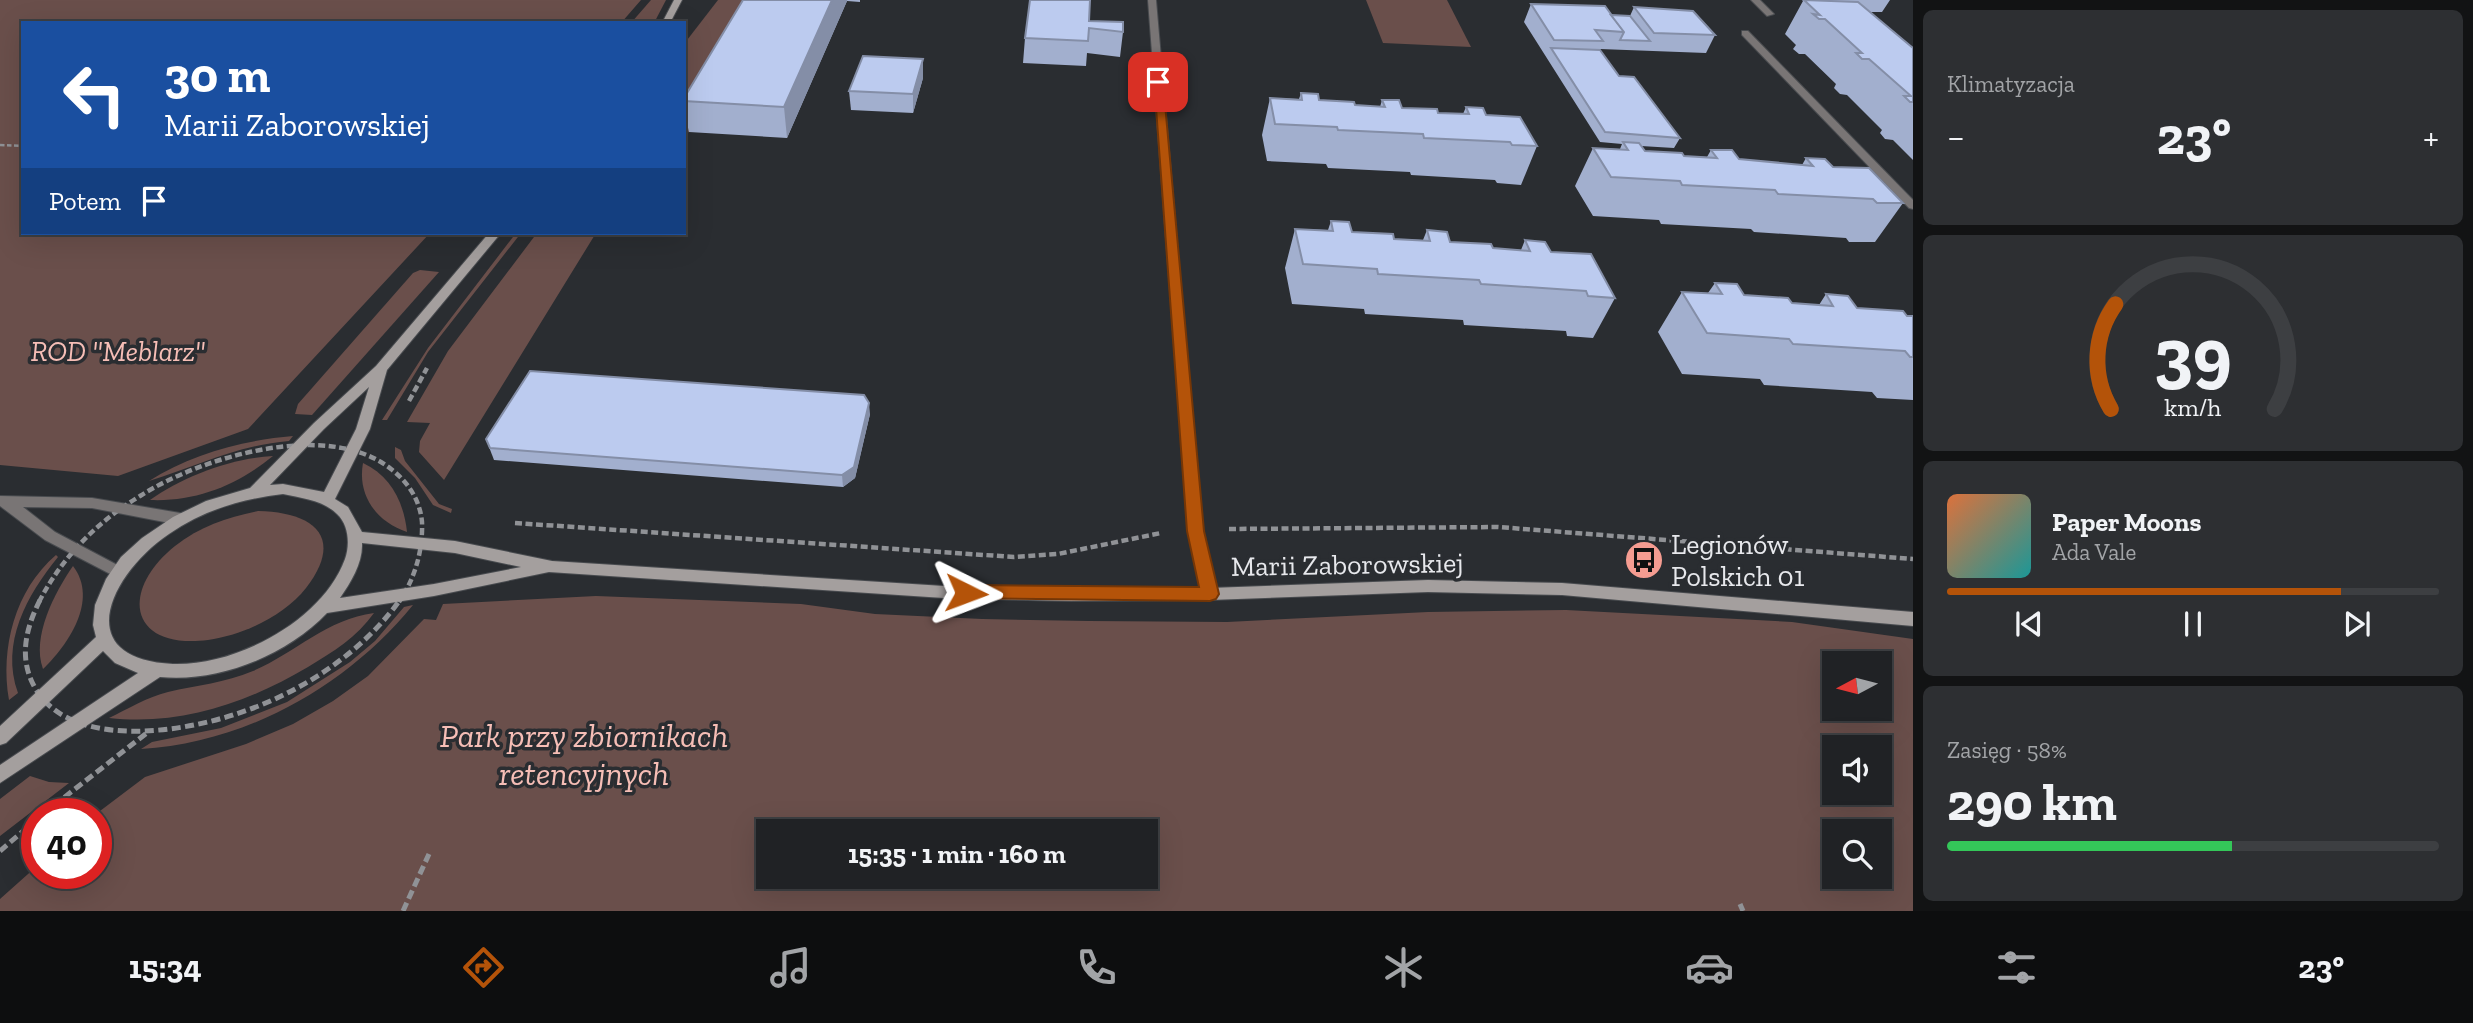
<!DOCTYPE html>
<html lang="pl">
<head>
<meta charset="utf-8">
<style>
  :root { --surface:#202225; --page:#2d2f32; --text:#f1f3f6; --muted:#a2a4a7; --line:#3d3f42; --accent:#b45309 }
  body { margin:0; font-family:"Zilla Slab",serif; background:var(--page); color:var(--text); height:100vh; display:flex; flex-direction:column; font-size:26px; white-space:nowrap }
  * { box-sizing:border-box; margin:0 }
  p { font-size:23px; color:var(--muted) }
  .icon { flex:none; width:38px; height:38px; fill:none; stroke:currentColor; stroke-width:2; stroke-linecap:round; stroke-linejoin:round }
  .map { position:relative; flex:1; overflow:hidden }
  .sheet { display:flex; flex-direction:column; gap:10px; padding:10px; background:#121314; width:560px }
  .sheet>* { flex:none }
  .guide { position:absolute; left:21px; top:21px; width:665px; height:214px; border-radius:0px; box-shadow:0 7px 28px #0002,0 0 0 2px var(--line); background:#1a4fa0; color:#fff; overflow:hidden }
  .needle { width:46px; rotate:263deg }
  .buttons { position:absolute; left:1822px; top:651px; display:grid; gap:14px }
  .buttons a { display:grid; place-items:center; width:70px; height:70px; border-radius:0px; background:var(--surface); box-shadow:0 7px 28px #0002,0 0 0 2px var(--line); font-size:35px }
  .speed { position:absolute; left:21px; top:798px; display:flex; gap:14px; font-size:35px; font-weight:700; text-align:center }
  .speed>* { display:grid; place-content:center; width:91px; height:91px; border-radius:50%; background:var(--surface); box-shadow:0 7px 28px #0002,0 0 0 2px var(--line); line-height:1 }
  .speed .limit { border:10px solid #d22; background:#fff; color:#111 }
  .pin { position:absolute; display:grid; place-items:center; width:60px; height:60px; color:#fff; margin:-30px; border-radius:14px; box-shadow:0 4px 10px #0006 }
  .me { position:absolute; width:77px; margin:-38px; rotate:93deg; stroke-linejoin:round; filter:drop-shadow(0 0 5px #0008) }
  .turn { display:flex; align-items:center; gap:24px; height:147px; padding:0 28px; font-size:32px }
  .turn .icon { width:91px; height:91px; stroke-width:2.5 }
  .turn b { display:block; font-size:49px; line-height:60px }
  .then { display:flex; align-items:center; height:66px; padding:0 28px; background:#0003; gap:14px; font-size:26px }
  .big { font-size:52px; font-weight:800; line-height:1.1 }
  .sheet .tile { flex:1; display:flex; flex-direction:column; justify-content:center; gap:10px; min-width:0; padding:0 24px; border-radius:10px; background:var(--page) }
  .sheet .dial { align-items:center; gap:0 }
  .dial svg { height:182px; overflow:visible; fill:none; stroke:var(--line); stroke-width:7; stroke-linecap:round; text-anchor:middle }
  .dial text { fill:var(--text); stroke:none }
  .song { display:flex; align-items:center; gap:21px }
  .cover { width:84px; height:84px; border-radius:10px; background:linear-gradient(135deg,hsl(20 70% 55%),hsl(180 70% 35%)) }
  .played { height:7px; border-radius:4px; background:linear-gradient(90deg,var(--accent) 80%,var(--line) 80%) }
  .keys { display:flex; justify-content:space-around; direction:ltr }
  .heat { display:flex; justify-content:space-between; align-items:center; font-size:38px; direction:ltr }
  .charge { height:10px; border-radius:5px; background:linear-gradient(90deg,#34c759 58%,var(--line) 0) }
  .trip { position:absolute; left:756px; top:819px; width:402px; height:70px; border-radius:0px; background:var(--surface); box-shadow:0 7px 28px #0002,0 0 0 2px var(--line); font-weight:800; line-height:70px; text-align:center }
  .menu { display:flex; height:112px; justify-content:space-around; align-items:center; background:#0d0e0f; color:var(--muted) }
  .menu .icon { width:49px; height:49px }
  .menu .active { color:var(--accent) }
  .menu b { font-size:32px; color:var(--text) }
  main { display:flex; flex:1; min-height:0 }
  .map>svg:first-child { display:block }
  .green { fill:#6a4f4b; fill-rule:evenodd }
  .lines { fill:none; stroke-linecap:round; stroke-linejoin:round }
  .street-casing { stroke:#484b4f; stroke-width:2 }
  .secondary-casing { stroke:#484b4f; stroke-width:2 }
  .path-far2 { stroke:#909296; stroke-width:2.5; stroke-dasharray:4.5 2.5; stroke-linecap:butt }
  .path-far1 { stroke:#909296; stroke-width:4.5; stroke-dasharray:7 3.5; stroke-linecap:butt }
  .path { stroke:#909296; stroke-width:5; stroke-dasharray:9 4.5; stroke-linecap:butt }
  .street { fill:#797575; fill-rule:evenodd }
  .secondary { fill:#a49f9e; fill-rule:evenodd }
  .wall { fill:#a2afce }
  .shaded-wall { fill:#848ea7 }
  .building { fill:#bccbef; stroke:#848ea7; stroke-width:2 }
  .route { fill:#b45309; stroke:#753606; stroke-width:2 }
  .labels { text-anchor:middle; stroke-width:7; stroke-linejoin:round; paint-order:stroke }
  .park-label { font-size:28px; font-style:italic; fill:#f6beb6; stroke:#2a2d31 }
  .poi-label { font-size:28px; fill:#e7e8ec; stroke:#2a2d31; text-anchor:start }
  .street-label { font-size:28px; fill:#e7e8ec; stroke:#2a2d31 }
  .near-park-label { font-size:33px; font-style:italic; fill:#f6beb6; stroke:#2a2d31 }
</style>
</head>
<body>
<main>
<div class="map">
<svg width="1913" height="911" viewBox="0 0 1913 911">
  <rect width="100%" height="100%" fill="#2a2d31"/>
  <g class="green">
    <polygon points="0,0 641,0 621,23 23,23 23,233 430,233 248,429 118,476 0,465"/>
    <polygon points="651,0 666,0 654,23 631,23"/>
    <polygon points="718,0 764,0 684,140 684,44"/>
    <polygon points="1366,0 1447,0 1471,47 1383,43"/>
    <polygon points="516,233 521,233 428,352 387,420 382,420 428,348"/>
    <polygon points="537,233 596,233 444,480 419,452 420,441 430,423 407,422 448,351"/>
    <polygon points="420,270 439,272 312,415 295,414 298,404 413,273"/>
    <path d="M293 436 289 441C239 445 197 466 149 481 191 454 245 440 293 436Z"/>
    <polygon points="395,447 401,450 405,461 439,504 452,509 451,513 433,505 415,478 395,458"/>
    <path d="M273 456C238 485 196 502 150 500 183 476 232 458 273 456Z"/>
    <path d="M363 463C391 476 404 503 407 532 377 522 357 496 363 463Z"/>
    <path d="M258 511C312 512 346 536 306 588 284 616 243 635 208 640 129 650 119 591 175 546 200 526 228 517 258 511Z"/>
    <path d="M56 555 58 557C27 595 0 643 18 693L9 700C0 648 15 590 56 555Z"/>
    <path d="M73 566C99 600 68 645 43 669 31 637 55 592 73 566Z"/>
    <path d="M596 596 801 604 875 614 982 619 1089 621 1227 622 1428 612 1566 610 1792 622 1913 639V911H0V899L37 866V873H96V814L145 777 246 744 293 724 333 701 368 676 424 619 436 620 443 604ZM1834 663H1880V709H1834ZM1834 747H1880V793H1834ZM1146 831V877H768V831ZM1834 831H1880V877H1834Z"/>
    <path d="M413 605C347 686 246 743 141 749L152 742 221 728 287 702 350 662 375 641 404 607Z"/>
    <path d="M374 613C357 637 333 652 308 667 247 703 181 726 109 718 128 709 147 697 168 692 197 685 225 683 253 671 295 653 327 619 374 613Z"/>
    <polygon points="30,776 49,782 69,783 0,836 0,799"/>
  </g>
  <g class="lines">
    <defs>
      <g id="street">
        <polygon points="1148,0 1156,0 1202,531 1218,594 1216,598 1210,600 1204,598 1202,594 1188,531"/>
        <polygon points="1751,0 1760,0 1774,14 1767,16"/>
        <polygon points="1742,31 1748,31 1913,200 1913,209 1909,208 1742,35"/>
        <polygon points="0,496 92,498 180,513 185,515 187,519 185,523 180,525 92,508 23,507 55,532 123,568 126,572 123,576 118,578 45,540 0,506"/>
      </g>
      <g id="secondary">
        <polygon points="674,0 682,0 670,23 662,23"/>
        <path d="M489 233H501L387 370 370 429 335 499 348 507 362 532 455 541 552 561 944 586 1071 589 1210 588 1428 580 1562 583 1913 612V626L1562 595 1428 592 1210 600 1071 601 944 598 549 572 434 596 327 613C287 655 219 683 160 677L0 783V765L138 673 115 663 103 651 6 743 0 745V726L96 637 93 625 95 605 106 579 121 557 142 538 173 517 206 501 250 488 314 423 376 366ZM369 387 356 429 324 492 283 484 270 485 324 429ZM283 494C301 498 323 500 337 514 349 525 350 545 345 559 323 620 237 666 173 664 68 659 111 573 169 534 204 510 241 499 283 494ZM362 543 455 553 521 567 434 584 340 598C351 582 363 563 362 543Z"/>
      </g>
    </defs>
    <use href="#street" class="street-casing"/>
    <use href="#secondary" class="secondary-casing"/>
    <polyline class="path-far2" points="0,145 23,146"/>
    <g class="path-far1">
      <polyline points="409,401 427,368"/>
      <polyline points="515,523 1014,557 1058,554 1161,533"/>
      <polyline points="1229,529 1498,527 1913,559"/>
      <path d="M39 602C62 557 97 522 140 496 201 457 328 419 391 469 408 482 420 500 422 522 423 551 415 578 399 602"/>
    </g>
    <g class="path">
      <path d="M40 600C27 626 19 654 32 682 64 751 179 733 236 714 299 694 361 654 400 600"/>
      <polyline points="43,814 148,732"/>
      <polyline points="0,851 37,819"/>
      <polyline points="1740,904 1743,911"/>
      <polyline points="403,911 429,854"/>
    </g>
    <use href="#street" class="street"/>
    <use href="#secondary" class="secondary"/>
  </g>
  <g class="wall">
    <polygon points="743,0 860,0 860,2 847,1 787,138 689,132 684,110 684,98"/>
    <polygon points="1802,0 1890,0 1882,12 1870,12 1913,48 1913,160 1893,140 1885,139 1880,133 1882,130 1847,95 1840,94 1834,88 1836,84 1805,54 1799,54 1793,49 1796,45 1785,34 1803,1"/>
    <polygon points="1531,4 1611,15 1630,16 1634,7 1715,35 1706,53 1600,49 1600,50 1619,76 1680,138 1674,148 1641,146 1645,151 1684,156 1707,157 1711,150 1739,159 1802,165 1806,158 1833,167 1903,203 1875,242 1849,242 1846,238 1754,232 1751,229 1661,224 1659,220 1593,216 1575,186 1593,148 1620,149 1622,144 1600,142 1524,22"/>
    <polygon points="1089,21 1123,32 1120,57 1087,53 1086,66 1023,63 1025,38"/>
    <polygon points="923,78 913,113 851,110 849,91"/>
    <polygon points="1301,93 1319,100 1355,105 1380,107 1382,100 1402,108 1438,113 1463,114 1466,107 1537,146 1521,185 1497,183 1495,180 1411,175 1410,172 1328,168 1326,164 1267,161 1262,135 1270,98 1299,99"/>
    <polygon points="1331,221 1352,232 1394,239 1423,240 1427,230 1450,242 1493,248 1521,250 1525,240 1615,298 1593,338 1567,336 1566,331 1464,325 1463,320 1365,314 1364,309 1292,304 1285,268 1295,229 1328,230"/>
    <polygon points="1715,283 1744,295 1792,303 1819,305 1826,294 1857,308 1913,357 1913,400 1877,398 1872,392 1764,385 1760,379 1682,374 1658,332 1682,292 1708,293"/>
    <polygon points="870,414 855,478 843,487 494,460 486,439"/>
  </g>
  <g class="shaded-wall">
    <polygon points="832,0 847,0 847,1 787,138 784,107"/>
    <polygon points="923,59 923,78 913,113 913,94"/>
    <polygon points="869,403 870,414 855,478 843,487 842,475"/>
  </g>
  <g class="building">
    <polygon points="743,0 832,0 784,107 684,101 684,98"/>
    <polygon points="1030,0 1090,0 1089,21 1123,22 1123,32 1089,28 1088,41 1025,38"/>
    <polygon points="1804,0 1858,2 1913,48 1913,102 1910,102 1904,96 1911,96 1869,59 1862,59 1856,53 1862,53 1825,19 1819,19 1813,14 1820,15"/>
    <polygon points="1531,4 1605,6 1624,32 1595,30 1603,41 1554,40"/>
    <polygon points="1634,7 1693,11 1715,35 1654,33"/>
    <polygon points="1611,15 1630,16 1650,41 1620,40 1624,32"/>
    <polygon points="1551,48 1600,50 1619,76 1634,77 1680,138 1605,132"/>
    <polygon points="863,56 923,59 913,94 849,91"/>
    <polygon points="1301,93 1318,94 1319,100 1354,102 1355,105 1385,107 1382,100 1399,100 1402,108 1437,109 1438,113 1469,114 1466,107 1483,108 1486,115 1520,117 1537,146 1512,145 1510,142 1424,138 1423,134 1338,130 1337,127 1275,124 1270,98 1302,100"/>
    <polygon points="1623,142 1639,143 1645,151 1682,153 1684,156 1717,158 1711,150 1732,150 1739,159 1813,166 1806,158 1825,159 1833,167 1869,168 1903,203 1877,203 1873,199 1778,194 1775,190 1682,185 1680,181 1611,177 1593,148 1628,150"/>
    <polygon points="1331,221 1349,222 1352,232 1393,234 1394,239 1430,241 1427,230 1447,232 1450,242 1491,244 1493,248 1530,251 1525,240 1545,242 1551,252 1591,254 1615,298 1588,296 1586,291 1481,284 1479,280 1378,274 1377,269 1303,264 1295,229 1333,231"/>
    <polygon points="1715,283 1737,284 1744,295 1788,298 1792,303 1833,306 1826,294 1848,296 1857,308 1903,311 1907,316 1913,316 1913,357 1910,357 1905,351 1793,344 1789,339 1707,333 1682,292 1722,294"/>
    <polygon points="530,371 864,395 869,403 854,467 842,475 490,448 486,439"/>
  </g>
  <polygon class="route" points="1154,80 1163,82 1204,531 1219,594 1216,599 1210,601 960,598 957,593 960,587 966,585 1199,587 1187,531"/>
  <defs>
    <symbol id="bus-disc" viewBox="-11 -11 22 22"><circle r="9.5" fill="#f59c91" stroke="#2a2d31"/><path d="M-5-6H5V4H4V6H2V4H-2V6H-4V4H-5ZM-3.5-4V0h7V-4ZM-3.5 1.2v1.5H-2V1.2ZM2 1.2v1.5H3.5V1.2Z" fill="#111"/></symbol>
  </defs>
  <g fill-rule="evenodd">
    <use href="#bus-disc" x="1622" y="538" width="44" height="44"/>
  </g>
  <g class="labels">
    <g class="park-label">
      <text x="118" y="361">ROD "Meblarz"</text>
    </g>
    <g class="poi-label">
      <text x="1671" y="554">Legionów<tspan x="1671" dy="32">Polskich 01</tspan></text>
    </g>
    <g class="street-label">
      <text transform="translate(1347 564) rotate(-1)" y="10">Marii Zaborowskiej</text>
    </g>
    <g class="near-park-label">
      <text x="584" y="747">Park przy zbiornikach<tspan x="584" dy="38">retencyjnych</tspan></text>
    </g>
  </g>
</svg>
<div class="buttons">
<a><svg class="needle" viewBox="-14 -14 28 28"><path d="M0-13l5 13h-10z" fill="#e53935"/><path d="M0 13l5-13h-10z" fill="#a2a4a7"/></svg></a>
<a><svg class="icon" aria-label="sound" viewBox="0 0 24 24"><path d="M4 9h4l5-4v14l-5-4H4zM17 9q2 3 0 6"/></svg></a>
<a><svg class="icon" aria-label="search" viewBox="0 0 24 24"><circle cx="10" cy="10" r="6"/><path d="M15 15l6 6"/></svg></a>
</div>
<div class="speed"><div class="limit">40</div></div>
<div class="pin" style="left:1158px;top:82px;background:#d93025"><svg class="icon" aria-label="arrive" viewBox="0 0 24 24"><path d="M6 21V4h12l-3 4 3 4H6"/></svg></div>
<svg class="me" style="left:966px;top:593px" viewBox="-20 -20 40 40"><path d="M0-17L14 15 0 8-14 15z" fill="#b45309" stroke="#fff" stroke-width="4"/></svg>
<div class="trip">15:35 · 1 min · 160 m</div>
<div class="guide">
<div class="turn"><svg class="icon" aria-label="left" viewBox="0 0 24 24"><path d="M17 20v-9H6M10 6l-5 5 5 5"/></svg><div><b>30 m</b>Marii Zaborowskiej</div></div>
<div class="then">Potem<svg class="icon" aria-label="arrive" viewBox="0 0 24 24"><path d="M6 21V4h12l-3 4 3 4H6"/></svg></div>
</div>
</div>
<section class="sheet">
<div class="tile"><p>Klimatyzacja</p>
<div class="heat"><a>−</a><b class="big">23°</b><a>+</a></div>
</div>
<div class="tile dial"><svg viewBox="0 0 100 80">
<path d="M14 69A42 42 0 1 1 86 69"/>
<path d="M14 69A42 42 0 0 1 16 23" stroke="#b45309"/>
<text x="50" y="56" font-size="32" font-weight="700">39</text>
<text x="50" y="72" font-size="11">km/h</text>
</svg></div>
<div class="tile">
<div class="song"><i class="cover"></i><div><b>Paper Moons</b><p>Ada Vale</p></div></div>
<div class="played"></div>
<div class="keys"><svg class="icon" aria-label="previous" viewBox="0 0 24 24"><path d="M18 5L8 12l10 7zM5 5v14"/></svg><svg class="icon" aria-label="pause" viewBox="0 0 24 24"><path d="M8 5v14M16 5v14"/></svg><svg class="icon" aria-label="next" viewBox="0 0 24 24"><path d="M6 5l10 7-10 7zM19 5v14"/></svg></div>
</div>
<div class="tile"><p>Zasięg · 58%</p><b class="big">290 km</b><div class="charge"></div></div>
</section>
</main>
<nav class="menu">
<b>15:34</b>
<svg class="icon active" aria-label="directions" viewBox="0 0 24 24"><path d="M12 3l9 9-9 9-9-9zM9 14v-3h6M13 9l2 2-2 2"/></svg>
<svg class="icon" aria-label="music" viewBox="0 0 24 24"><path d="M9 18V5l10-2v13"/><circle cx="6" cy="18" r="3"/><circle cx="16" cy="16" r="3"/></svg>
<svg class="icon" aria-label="phone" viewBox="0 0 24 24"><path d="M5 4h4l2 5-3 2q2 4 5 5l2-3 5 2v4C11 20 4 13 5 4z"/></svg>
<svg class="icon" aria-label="climate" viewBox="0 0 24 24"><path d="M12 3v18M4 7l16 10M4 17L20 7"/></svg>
<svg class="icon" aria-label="car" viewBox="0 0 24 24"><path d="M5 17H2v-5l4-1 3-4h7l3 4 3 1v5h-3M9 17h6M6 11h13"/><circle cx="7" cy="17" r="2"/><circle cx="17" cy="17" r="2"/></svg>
<svg class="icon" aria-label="filters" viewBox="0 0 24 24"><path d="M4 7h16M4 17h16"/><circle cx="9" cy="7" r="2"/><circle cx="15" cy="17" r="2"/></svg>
<b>23°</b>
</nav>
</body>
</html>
